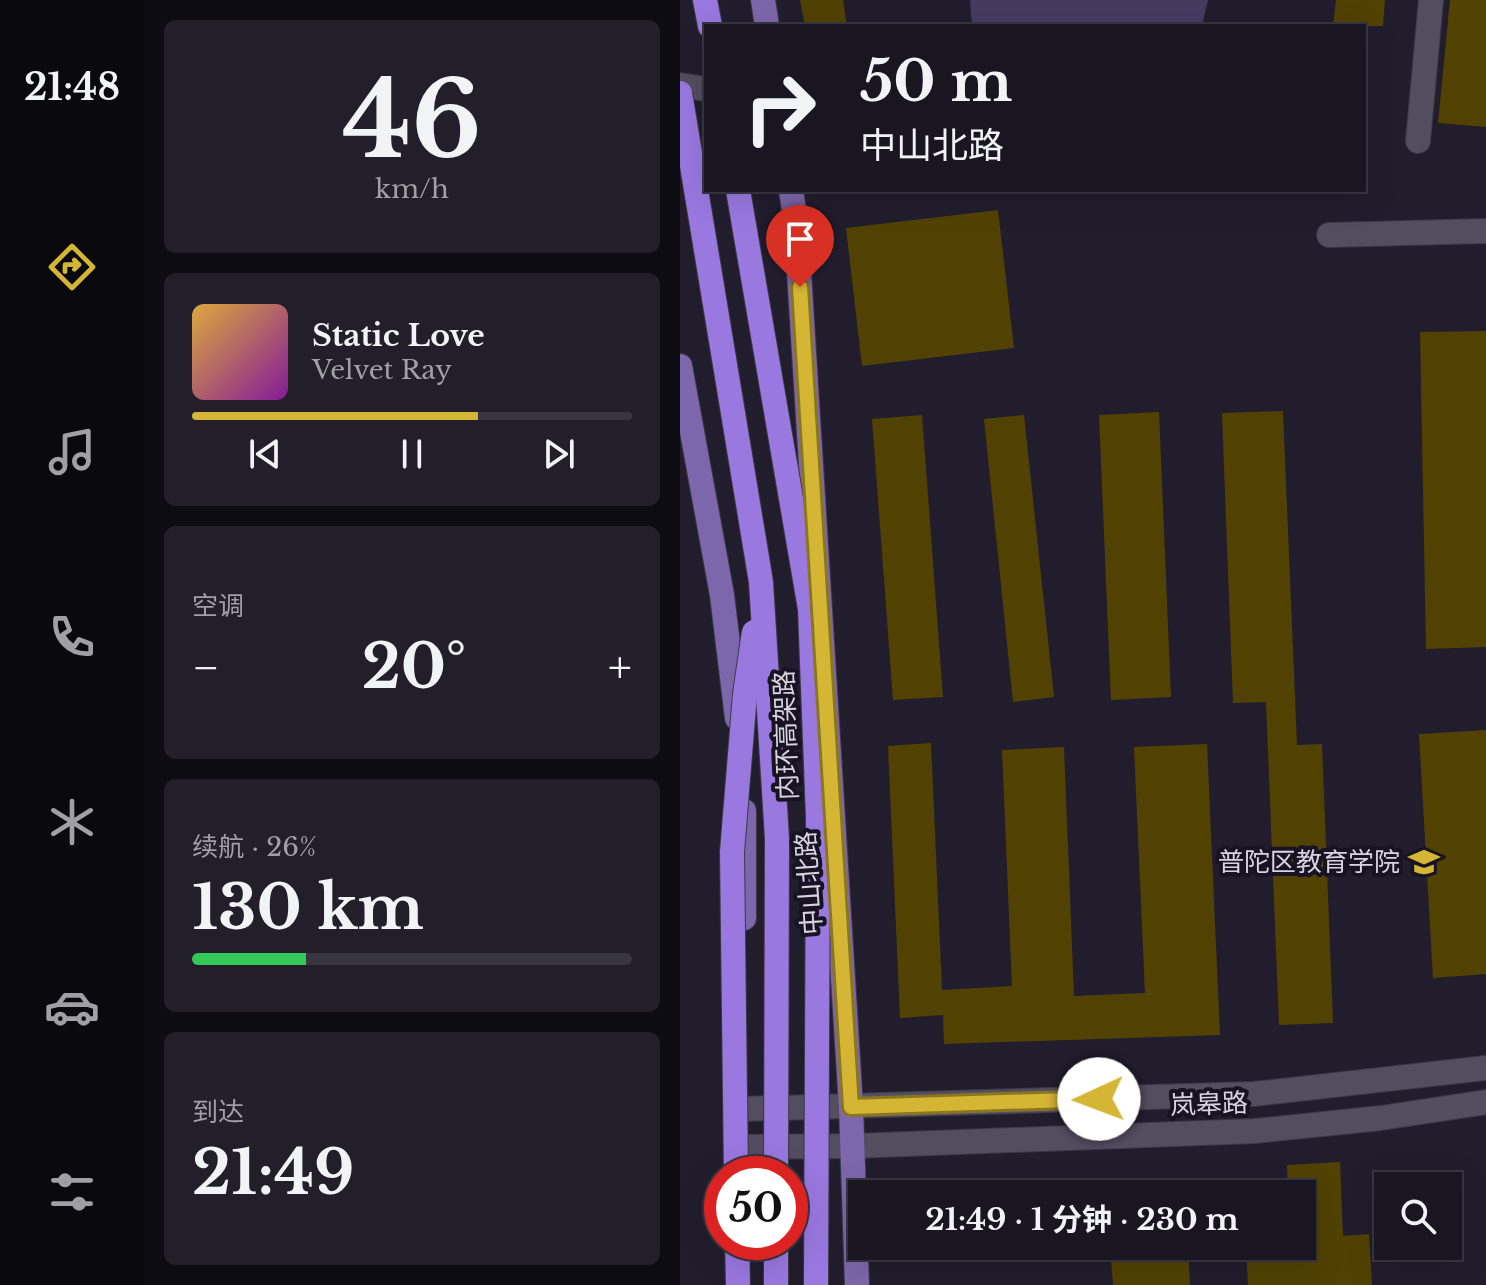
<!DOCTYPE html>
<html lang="zh">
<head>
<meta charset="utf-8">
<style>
  :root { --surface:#191622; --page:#221f2a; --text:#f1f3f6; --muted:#9f9fa5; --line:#373540; --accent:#d5b534 }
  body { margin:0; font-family:"Libre Baskerville","Noto Sans SC",serif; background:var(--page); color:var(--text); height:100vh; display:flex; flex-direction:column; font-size:30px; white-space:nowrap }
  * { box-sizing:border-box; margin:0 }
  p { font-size:26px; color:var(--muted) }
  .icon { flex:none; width:44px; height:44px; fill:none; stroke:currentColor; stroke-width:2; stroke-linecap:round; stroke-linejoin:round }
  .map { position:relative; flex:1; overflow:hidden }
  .drawer { display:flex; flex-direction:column; gap:20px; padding:20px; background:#0e0c13; width:536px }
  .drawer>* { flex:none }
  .banner { position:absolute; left:24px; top:24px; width:662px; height:168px; border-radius:0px; box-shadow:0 8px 32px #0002,0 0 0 2px var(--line); background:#191622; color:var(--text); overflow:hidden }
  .fabs { position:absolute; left:694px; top:1172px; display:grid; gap:16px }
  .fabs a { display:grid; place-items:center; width:88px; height:88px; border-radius:0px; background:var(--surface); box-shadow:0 8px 32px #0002,0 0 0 2px var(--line); font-size:40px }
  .speed { position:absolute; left:24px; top:1156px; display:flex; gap:16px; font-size:40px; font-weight:700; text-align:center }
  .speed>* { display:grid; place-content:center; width:104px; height:104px; border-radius:50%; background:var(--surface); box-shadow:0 8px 32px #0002,0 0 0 2px var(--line); line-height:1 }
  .speed .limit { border:12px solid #d22; background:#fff; color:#111 }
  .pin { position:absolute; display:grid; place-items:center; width:68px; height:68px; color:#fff; margin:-82px -34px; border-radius:50% 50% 50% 0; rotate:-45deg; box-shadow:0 0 8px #0007 }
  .pin .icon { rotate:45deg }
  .me { position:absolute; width:88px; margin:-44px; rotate:268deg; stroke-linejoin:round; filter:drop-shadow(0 0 6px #0008) }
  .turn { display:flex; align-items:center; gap:28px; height:168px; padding:0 24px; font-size:36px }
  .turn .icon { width:104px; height:104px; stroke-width:2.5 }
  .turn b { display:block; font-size:56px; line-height:68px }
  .big { font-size:60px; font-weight:700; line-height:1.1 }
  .drawer .widget { flex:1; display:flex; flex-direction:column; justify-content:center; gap:12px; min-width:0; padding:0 28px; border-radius:12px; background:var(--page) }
  .drawer .dial { align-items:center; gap:0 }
  .dial b { font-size:104px; line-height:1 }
  .song { display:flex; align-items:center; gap:24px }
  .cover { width:96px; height:96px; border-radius:12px; background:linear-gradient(135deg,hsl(40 70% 55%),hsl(290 70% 35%)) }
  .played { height:8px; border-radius:4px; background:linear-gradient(90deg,var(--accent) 65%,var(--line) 65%) }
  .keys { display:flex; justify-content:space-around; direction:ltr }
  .heat { display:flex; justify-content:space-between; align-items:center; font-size:44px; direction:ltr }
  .charge { height:12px; border-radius:6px; background:linear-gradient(90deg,#34c759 26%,var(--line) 0) }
  .trip { position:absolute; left:168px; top:1180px; width:468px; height:80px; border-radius:0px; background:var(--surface); box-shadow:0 8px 32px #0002,0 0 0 2px var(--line); font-weight:700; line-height:80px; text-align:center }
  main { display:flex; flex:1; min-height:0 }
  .dock { display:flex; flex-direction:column; width:144px; justify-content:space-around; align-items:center; background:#0a090e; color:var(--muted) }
  .dock .icon { width:56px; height:56px }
  .dock .active { color:var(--accent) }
  .dock b { font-size:36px; color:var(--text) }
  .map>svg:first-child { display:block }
  .green { fill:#463a61 }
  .building { fill:#514203 }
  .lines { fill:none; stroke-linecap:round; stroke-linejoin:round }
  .street-casing { stroke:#3c3845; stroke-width:26 }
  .secondary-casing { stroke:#3c3845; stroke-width:26 }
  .primary-casing { stroke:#3c3845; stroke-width:26 }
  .highway-casing { stroke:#3c3845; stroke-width:26 }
  .street { stroke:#524d5f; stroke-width:24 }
  .secondary { stroke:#524d5f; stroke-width:24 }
  .primary { stroke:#7d67ac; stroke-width:24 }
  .highway { stroke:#9978df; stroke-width:24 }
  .highway-bridge-casing { stroke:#3c3845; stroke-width:26; stroke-linecap:butt }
  .highway-bridge { stroke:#9978df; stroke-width:24 }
  .route-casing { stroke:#8a7622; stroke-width:20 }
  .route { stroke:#d5b534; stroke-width:14 }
  .labels { text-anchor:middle; stroke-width:8; stroke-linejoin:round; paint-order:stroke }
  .street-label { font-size:26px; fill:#d7d4df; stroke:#181323 }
  .poi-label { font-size:26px; fill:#d7d4df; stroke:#181323; text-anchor:end }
</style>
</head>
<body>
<main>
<nav class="dock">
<b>21:48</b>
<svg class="icon active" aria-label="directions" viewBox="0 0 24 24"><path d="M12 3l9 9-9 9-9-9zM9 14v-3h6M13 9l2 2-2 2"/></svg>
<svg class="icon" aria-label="music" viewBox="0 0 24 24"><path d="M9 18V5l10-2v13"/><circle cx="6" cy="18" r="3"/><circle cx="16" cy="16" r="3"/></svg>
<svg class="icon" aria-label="phone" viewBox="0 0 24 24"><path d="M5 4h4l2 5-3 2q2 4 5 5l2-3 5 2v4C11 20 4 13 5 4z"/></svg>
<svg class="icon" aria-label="climate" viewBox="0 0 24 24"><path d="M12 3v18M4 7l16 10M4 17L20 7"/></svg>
<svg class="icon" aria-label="car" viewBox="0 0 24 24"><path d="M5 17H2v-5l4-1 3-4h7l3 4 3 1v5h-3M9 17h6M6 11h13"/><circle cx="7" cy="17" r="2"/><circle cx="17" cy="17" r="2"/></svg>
<svg class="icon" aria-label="filters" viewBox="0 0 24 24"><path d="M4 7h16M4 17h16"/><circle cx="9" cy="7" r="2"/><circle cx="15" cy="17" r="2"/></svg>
</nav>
<section class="drawer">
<div class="widget dial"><b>46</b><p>km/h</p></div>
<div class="widget">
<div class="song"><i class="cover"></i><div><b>Static Love</b><p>Velvet Ray</p></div></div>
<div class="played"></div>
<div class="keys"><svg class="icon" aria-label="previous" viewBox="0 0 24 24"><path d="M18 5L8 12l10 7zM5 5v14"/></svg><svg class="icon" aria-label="pause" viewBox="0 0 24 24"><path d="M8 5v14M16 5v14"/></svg><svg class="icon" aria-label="next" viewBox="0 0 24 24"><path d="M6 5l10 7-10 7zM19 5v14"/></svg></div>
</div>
<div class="widget"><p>空调</p>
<div class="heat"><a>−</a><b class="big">20°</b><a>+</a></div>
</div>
<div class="widget"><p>续航 · 26%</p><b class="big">130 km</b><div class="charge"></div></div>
<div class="widget"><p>到达</p><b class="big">21:49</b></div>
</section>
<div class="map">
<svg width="806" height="1285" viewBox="0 0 806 1285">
  <rect width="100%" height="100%" fill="#211d2d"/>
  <polygon class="green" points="290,0 528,0 522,26 292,26"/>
  <g class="building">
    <polygon points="120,0 163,0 167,26 125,26"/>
    <polygon points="656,0 705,0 703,26 653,26"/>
    <polygon points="770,0 806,0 806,127 758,123"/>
    <polygon points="318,210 334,348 182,366 166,228"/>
    <polygon points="806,331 806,647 746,649 740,332"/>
    <polygon points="603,411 617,745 642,744 653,1023 599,1025 586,702 553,703 542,413"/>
    <polygon points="479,412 491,697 431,700 419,415"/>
    <polygon points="242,415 263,697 213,700 192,419"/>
    <polygon points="344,415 374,697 333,702 304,419"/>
    <polygon points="806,730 806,974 753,978 739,734"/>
    <polygon points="251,743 262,990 332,986 322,750 384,747 394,996 465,993 454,747 527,744 540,1035 264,1044 263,1015 220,1018 208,746"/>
    <polygon points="660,1162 663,1236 689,1234 692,1285 568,1285 566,1246 622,1246 622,1194 608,1194 607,1165"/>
    <polygon points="430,1246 508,1246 510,1285 433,1285"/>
  </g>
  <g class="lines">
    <defs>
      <g id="street">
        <polyline points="0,85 26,89"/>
        <polyline points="738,141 751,0"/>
      </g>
      <g id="secondary">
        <polyline points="649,235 806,231"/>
        <polyline points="62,1109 574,1094 806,1068"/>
        <polyline points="61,1147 174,1146 575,1131 701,1118 806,1102"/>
      </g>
      <g id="primary">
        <polyline points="83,0 87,26"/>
        <polyline points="111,190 116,224 171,1107 177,1285"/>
        <polyline points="0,366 42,595 57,718"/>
        <polyline points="64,918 64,811"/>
      </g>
      <g id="highway">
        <polyline points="25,0 30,26"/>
        <polyline points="57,1242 58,1285"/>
        <polyline points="96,1285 96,1242"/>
      </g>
    </defs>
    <use href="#street" class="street-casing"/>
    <use href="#secondary" class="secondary-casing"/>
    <use href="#primary" class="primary-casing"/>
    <use href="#highway" class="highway-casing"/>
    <use href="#street" class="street"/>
    <use href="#secondary" class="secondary"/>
    <use href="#primary" class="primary"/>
    <use href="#highway" class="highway"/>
    <defs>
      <g id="highway-bridge">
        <polyline points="0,93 81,582 97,839 96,1174"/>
        <polyline points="58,190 130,609 138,818 136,1285"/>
        <polyline points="56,1174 52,852 65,694 74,632"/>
      </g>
    </defs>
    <use href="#highway-bridge" class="highway-bridge-casing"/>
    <use href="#highway-bridge" class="highway-bridge"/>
  </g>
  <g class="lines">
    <defs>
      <polyline id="route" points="120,287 171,1107 419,1099"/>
    </defs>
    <use href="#route" class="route-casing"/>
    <use href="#route" class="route"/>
  </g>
  <defs>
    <symbol id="school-bare" viewBox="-9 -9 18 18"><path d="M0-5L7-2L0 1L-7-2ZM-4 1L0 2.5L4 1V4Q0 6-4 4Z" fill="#d5b534" stroke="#181323" stroke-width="2.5" paint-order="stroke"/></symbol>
  </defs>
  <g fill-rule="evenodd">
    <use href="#school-bare" x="722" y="840" width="44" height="44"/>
  </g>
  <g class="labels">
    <g class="street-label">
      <text transform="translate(106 735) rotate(-92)" y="9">内环高架路</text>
      <text transform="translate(129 883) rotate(-94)" y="9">中山北路</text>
      <text transform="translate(529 1104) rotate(-2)" y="9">岚皋路</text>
    </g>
    <g class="poi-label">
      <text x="720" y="871">普陀区教育学院</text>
    </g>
  </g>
</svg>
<div class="fabs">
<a><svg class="icon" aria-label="search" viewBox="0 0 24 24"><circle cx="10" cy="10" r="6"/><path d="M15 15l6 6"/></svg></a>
</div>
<div class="speed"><div class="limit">50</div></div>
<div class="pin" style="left:120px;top:287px;background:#d93025"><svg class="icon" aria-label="arrive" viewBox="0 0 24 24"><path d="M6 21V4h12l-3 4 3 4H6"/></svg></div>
<svg class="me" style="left:419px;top:1099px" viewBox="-20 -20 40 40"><circle r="19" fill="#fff"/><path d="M0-13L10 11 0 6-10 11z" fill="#d5b534"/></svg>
<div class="trip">21:49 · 1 分钟 · 230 m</div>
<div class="banner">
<div class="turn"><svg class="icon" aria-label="right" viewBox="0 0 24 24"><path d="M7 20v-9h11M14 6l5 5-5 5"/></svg><div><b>50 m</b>中山北路</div></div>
</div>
</div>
</main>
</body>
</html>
